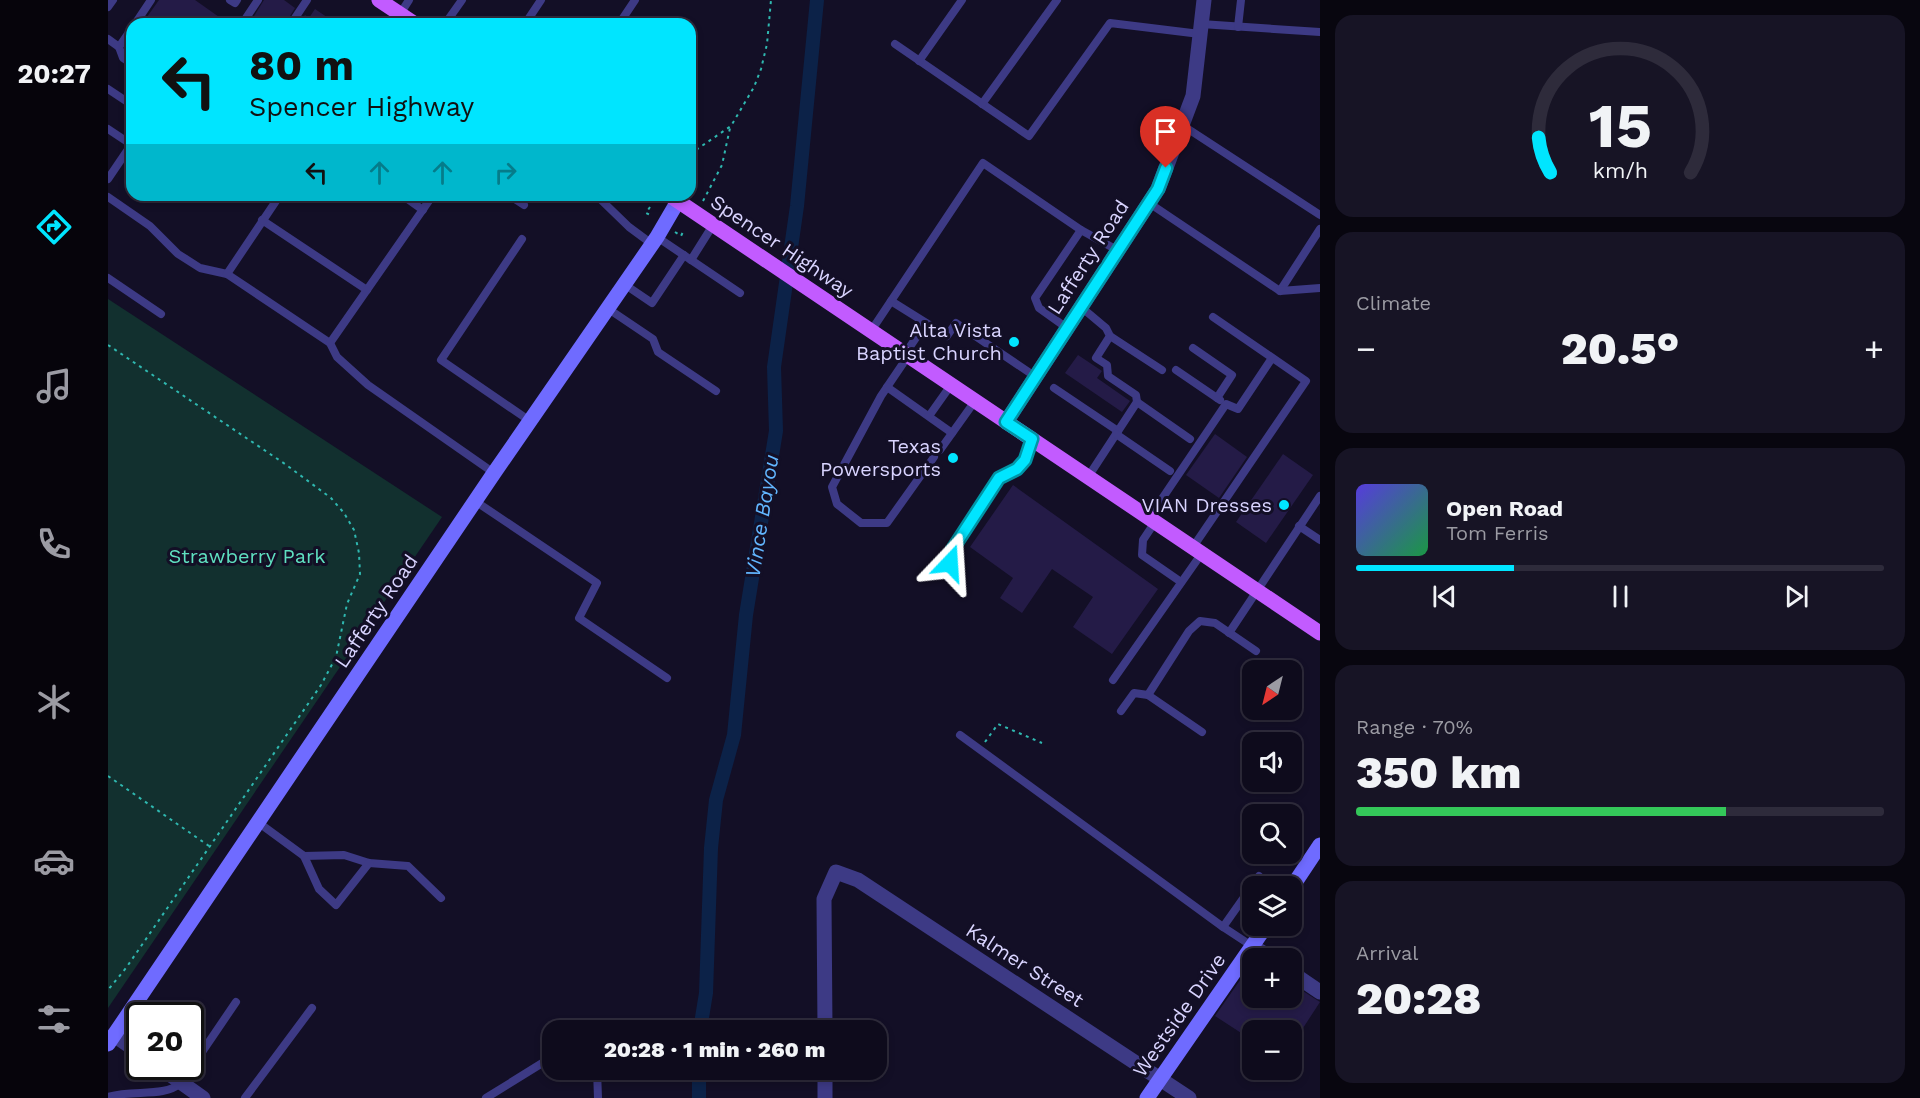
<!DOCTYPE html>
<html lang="en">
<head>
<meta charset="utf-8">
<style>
  :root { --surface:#0e0b1c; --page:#171425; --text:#f1f3f6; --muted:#9b9ba3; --line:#2e2b3b; --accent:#00e5ff }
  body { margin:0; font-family:"Work Sans",sans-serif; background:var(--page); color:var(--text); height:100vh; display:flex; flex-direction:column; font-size:22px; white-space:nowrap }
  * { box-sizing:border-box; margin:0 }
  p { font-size:20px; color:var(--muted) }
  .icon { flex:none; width:33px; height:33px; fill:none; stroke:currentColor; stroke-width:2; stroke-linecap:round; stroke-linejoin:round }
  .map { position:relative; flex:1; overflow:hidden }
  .panel { display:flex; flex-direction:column; gap:15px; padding:15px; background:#08060f; width:600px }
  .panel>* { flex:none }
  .hud { position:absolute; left:18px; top:18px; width:570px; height:183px; border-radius:18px; box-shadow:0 3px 9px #0003,0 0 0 2px var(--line); background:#00e5ff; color:#111; overflow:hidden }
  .needle { width:39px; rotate:215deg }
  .fabs { position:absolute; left:1134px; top:660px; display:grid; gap:12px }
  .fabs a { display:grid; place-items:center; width:60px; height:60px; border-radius:12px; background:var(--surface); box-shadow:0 3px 9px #0003,0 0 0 2px var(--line); font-size:30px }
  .speed { position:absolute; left:18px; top:1002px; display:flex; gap:12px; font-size:30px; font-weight:700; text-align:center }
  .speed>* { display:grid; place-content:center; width:78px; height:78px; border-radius:50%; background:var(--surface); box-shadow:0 3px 9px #0003,0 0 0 2px var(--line); line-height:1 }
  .speed .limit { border:3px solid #111; border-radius:9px; background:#fff; color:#111 }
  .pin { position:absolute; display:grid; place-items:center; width:51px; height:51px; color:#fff; margin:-62px -26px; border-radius:50% 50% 50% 0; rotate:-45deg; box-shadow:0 0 6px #0007 }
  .pin .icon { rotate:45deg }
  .me { position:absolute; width:66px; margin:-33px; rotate:20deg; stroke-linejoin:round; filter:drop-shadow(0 0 4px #0008) }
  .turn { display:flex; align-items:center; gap:21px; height:126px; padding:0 24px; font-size:27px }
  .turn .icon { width:78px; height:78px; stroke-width:2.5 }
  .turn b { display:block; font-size:42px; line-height:51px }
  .lanes { display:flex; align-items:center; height:57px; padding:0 24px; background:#0003; justify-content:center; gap:30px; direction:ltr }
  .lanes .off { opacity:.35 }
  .big { font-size:45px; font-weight:800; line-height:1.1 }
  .panel .widget { flex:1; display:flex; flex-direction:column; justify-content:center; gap:9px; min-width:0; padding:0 21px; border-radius:18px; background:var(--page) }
  .panel .dial { align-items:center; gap:0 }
  .dial svg { height:156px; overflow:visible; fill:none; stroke:var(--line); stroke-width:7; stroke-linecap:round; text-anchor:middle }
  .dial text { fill:var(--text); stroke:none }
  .song { display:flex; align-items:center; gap:18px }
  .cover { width:72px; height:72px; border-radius:9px; background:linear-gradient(135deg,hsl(250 70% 55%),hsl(140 70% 35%)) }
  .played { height:6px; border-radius:3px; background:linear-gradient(90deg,var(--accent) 30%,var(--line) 30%) }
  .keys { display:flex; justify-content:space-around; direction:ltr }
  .heat { display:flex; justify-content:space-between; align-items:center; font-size:33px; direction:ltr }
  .charge { height:9px; border-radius:4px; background:linear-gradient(90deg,#34c759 70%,var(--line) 0) }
  .trip { position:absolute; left:434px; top:1020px; width:345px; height:60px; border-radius:18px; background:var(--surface); box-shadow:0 3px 9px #0003,0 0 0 2px var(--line); font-weight:800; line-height:60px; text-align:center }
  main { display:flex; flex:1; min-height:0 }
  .tabs { display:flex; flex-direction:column; width:108px; justify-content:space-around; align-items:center; background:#06040b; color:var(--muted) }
  .tabs .icon { width:42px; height:42px }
  .tabs .active { color:var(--accent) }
  .tabs b { font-size:27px; color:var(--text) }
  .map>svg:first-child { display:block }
  .green { fill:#12302f }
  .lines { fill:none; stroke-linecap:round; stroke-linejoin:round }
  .canal { stroke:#0c2248; stroke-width:14 }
  .building { fill:#241b47 }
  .path { stroke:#2fb8b0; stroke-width:2; stroke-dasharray:3 4.5; stroke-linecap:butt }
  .lane { stroke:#3d3a85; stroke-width:8 }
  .street { stroke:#3d3a85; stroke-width:15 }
  .secondary { stroke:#6f6bff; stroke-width:15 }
  .primary { stroke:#c25bff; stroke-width:15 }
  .route-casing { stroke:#0095a6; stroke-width:15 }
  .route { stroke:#00e5ff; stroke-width:10 }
  .poi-dot { fill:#00e5ff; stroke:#130f26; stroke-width:2 }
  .labels { text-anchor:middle; stroke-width:6; stroke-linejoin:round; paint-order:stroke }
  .street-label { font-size:20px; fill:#d9d4ff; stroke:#130f26 }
  .poi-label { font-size:20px; fill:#d9d4ff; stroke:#130f26; text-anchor:end }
  .park-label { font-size:20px; fill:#5fe0c0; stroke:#130f26 }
  .water-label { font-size:21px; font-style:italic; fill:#62b6ff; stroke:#130f26 }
</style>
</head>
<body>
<main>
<nav class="tabs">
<b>20:27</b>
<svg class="icon active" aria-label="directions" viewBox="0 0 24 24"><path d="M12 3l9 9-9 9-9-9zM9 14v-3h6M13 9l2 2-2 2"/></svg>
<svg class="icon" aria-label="music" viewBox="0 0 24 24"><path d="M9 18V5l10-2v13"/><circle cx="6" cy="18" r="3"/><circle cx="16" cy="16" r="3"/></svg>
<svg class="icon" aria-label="phone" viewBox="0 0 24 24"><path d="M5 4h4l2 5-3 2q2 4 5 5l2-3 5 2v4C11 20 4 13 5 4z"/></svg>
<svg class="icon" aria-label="climate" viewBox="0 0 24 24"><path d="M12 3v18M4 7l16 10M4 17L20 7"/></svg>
<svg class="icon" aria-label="car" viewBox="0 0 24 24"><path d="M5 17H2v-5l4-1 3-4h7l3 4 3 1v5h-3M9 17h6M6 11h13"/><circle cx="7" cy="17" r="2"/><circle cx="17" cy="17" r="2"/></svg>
<svg class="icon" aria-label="filters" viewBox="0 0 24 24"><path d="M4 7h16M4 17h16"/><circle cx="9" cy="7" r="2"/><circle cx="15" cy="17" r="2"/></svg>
</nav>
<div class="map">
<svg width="1212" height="1098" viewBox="0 0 1212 1098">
  <rect width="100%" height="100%" fill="#130f26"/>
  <polygon class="green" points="0,299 334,517 0,1008"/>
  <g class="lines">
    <g class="canal">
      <polyline points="592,1030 598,993 603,848 608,800 626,735 638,615 668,431 666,367 689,206 709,0"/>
      <polyline points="591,1070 591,1098"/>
    </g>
  </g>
  <g class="building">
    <polygon points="51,0 87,0 121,24 34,24"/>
    <polygon points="156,0 176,0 187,8 177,24 141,24"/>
    <polygon points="207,9 229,24 190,24 197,15 201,18"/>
    <polygon points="970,355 994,371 989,378 1022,401 1014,412 957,373"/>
    <polygon points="1107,434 1139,457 1111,498 1078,475"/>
    <polygon points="1175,454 1205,475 1158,543 1128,522"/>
    <polygon points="905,485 1050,589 1004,654 965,627 985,597 944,569 914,613 892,598 905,578 862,547"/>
    <polygon points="1144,963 1144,998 1184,998 1184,984 1212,1002 1184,1045 1184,1030 1144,1030 1144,1040 1107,1016"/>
  </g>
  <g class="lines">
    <g class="path">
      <polyline points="582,154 623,126 646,87 653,69 659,44 663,0"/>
      <polyline points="595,201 614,165 622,128"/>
      <polyline points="542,207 538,213 544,216"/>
      <polyline points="567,232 573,236 576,230"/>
      <polyline points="0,345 177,464 223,498 236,513 246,530 251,553 252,574 239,604 228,657 213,685 18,968 0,990"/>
      <polyline points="877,742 890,724 934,743"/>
      <polyline points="0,776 101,846"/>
    </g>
    <g class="lane">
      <polyline points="122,0 127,3 129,0"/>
      <polyline points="0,7 5,0"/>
      <polyline points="292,14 301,0"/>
      <polyline points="27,24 43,0"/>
      <polyline points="134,24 150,0"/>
      <polyline points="183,24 199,0"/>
      <polyline points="337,24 354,0"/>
      <polyline points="417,24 433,0"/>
      <polyline points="511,24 527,0"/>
      <polyline points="1093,24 1212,32"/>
      <polyline points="1130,27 1133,0"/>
      <polyline points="24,28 11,47 15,58 24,64"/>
      <polyline points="0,39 11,47"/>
      <polyline points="787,44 921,136 1002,23 1092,34"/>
      <polyline points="811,61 854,0"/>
      <polyline points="0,89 24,105"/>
      <polyline points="874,104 949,0"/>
      <polyline points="1074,125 1212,215"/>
      <polyline points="0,129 24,145"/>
      <polyline points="0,179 23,145"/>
      <polyline points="294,195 315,210"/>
      <polyline points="401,195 416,205"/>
      <polyline points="488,195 521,227 544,244"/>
      <polyline points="0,197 42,226 70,254 92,268 119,274 222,343 229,357 260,385 386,473"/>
      <polyline points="1041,203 1172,291 1212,229"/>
      <polyline points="154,220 259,290"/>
      <polyline points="549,237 632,293"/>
      <polyline points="414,239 333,360 422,421"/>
      <polyline points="583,260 605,225"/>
      <polyline points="119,274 172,195"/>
      <polyline points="0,278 53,314"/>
      <polyline points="516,284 544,303 576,255"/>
      <polyline points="1172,291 1212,288"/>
      <polyline points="783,301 839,336 848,323 928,377"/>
      <polyline points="973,307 998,328 1002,336 988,358 999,365 1000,376 1028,395 1029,402 980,477"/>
      <polyline points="499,308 545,339 550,352 608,391"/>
      <polyline points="959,328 931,308 927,298 973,230"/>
      <polyline points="763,331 875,163 973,230 1009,250"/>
      <polyline points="1002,336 1054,370"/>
      <polyline points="222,343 325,195"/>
      <polyline points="1085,348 1124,375 1109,398"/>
      <polyline points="797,354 818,323"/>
      <polyline points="800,356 773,396 724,487 729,504 753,523 779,523 826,457"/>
      <polyline points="1068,370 1112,400"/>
      <polyline points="779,387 844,433"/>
      <polyline points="946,388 1010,431"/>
      <polyline points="1029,402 1082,439"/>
      <polyline points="821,416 843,385"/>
      <polyline points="1008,434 1062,471"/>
      <polyline points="832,450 867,401"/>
      <polyline points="367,501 489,583 471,618 559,678"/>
      <polyline points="1041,518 1118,404 1130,409 1164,358"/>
      <polyline points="1047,522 1035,540 1034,555 1073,582"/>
      <polyline points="1191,526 1212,540"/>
      <polyline points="1085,547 1198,381 1105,317"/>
      <polyline points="840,577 844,550 860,523 891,478 909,469 917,460 924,439"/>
      <polyline points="1121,633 1212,496"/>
      <polyline points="1005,680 1094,553"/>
      <polyline points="1040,695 1081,631 1092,621 1107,623 1148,651"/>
      <polyline points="1013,711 1026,693 1040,695 1094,732"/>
      <polyline points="852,735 1115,927 1144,946"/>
      <polyline points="151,823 196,856 236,855 261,863 300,866 333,898"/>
      <polyline points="196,856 211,889 228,905 261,863"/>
      <polyline points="1115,927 1151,876"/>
      <polyline points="489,1070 490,1098"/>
      <path d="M0 1097C25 1089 55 1098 73 1083L128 1002"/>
      <polyline points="137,1098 204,1008"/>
      <polyline points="378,1098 444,1057"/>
    </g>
    <g class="street">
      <polyline points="898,422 1050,189 1085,96 1096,0"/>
      <polyline points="1144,946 1163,958"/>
      <polyline points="1184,973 1212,992"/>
      <polyline points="717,1030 716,899 728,872 750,880 1081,1098"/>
      <polyline points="6,1035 32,1053"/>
      <polyline points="50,1066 95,1098"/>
      <polyline points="717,1070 717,1098"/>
    </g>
    <g class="secondary">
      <polyline points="1184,887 1212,845"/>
      <polyline points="0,1044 386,473 549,237 570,201"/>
      <polyline points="1039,1098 1158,926"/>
    </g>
    <g class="primary">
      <polyline points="271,0 307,24"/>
      <polyline points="561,195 1212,633"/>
    </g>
  </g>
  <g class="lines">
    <defs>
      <polyline id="route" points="842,563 844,550 891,478 909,469 917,460 924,439 898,422 1050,189 1058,168"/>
    </defs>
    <use href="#route" class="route-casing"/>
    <use href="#route" class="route"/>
  </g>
  <g class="poi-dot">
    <circle cx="906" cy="342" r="6"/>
    <circle cx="845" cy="458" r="6"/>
    <circle cx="1176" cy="505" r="6"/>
  </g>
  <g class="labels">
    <g class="street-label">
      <text transform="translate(674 246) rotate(34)" y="7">Spencer Highway</text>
      <text transform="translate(980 257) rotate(-57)" y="7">Lafferty Road</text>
      <text transform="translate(268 611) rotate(-56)" y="7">Lafferty Road</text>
      <text transform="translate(917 965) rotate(33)" y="7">Kalmer Street</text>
      <text transform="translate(1071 1015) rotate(-55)" y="7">Westside Drive</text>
    </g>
    <g class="poi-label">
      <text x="894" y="337">Alta Vista<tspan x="894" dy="23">Baptist Church</tspan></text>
      <text x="833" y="453">Texas<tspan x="833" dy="23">Powersports</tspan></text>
      <text x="1164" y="512">VIAN Dresses</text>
    </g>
    <g class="park-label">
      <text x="139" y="563">Strawberry Park</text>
    </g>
    <g class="water-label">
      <text transform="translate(654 516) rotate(-81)" y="7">Vince Bayou</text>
    </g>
  </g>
</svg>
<div class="fabs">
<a><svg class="needle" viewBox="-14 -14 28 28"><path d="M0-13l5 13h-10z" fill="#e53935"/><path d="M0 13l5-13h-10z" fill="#9b9ba3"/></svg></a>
<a><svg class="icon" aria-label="sound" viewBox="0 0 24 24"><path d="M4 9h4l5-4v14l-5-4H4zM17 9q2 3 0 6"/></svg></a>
<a><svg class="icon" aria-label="search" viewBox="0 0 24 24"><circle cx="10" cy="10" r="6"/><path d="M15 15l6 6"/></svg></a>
<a><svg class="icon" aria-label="layers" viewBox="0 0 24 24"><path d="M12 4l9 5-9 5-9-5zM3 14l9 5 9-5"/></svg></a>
<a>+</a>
<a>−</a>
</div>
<div class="speed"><div class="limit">20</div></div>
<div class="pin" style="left:1058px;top:168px;background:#d93025"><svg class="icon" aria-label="arrive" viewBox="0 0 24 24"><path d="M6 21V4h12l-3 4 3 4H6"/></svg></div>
<svg class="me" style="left:842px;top:563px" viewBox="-20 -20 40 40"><path d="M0-17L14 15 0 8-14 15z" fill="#00e5ff" stroke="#fff" stroke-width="4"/></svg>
<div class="trip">20:28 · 1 min · 260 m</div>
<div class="hud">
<div class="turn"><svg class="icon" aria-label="left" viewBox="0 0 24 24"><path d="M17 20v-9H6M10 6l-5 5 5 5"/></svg><div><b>80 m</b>Spencer Highway</div></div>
<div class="lanes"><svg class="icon" aria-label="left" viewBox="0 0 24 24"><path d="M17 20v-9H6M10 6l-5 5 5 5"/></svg><svg class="icon off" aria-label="ahead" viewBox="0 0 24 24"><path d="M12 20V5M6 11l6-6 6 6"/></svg><svg class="icon off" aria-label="ahead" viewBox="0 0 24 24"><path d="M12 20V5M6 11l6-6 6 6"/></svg><svg class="icon off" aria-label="right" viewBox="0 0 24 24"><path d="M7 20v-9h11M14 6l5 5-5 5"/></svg></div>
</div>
</div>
<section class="panel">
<div class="widget dial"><svg viewBox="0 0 100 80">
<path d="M14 69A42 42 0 1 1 86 69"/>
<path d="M14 69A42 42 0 0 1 8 51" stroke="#00e5ff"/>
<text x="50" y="56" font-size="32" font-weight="700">15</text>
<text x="50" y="72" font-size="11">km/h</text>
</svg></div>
<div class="widget"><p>Climate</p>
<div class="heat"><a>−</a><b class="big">20.5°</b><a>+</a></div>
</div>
<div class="widget">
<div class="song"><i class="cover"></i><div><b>Open Road</b><p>Tom Ferris</p></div></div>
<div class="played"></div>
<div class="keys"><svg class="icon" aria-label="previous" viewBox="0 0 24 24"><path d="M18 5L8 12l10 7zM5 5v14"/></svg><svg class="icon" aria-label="pause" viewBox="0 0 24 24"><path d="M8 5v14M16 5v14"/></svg><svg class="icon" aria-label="next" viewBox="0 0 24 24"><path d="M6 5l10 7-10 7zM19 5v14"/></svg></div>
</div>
<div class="widget"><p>Range · 70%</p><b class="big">350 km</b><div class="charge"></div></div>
<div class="widget"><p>Arrival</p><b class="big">20:28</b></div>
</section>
</main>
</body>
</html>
